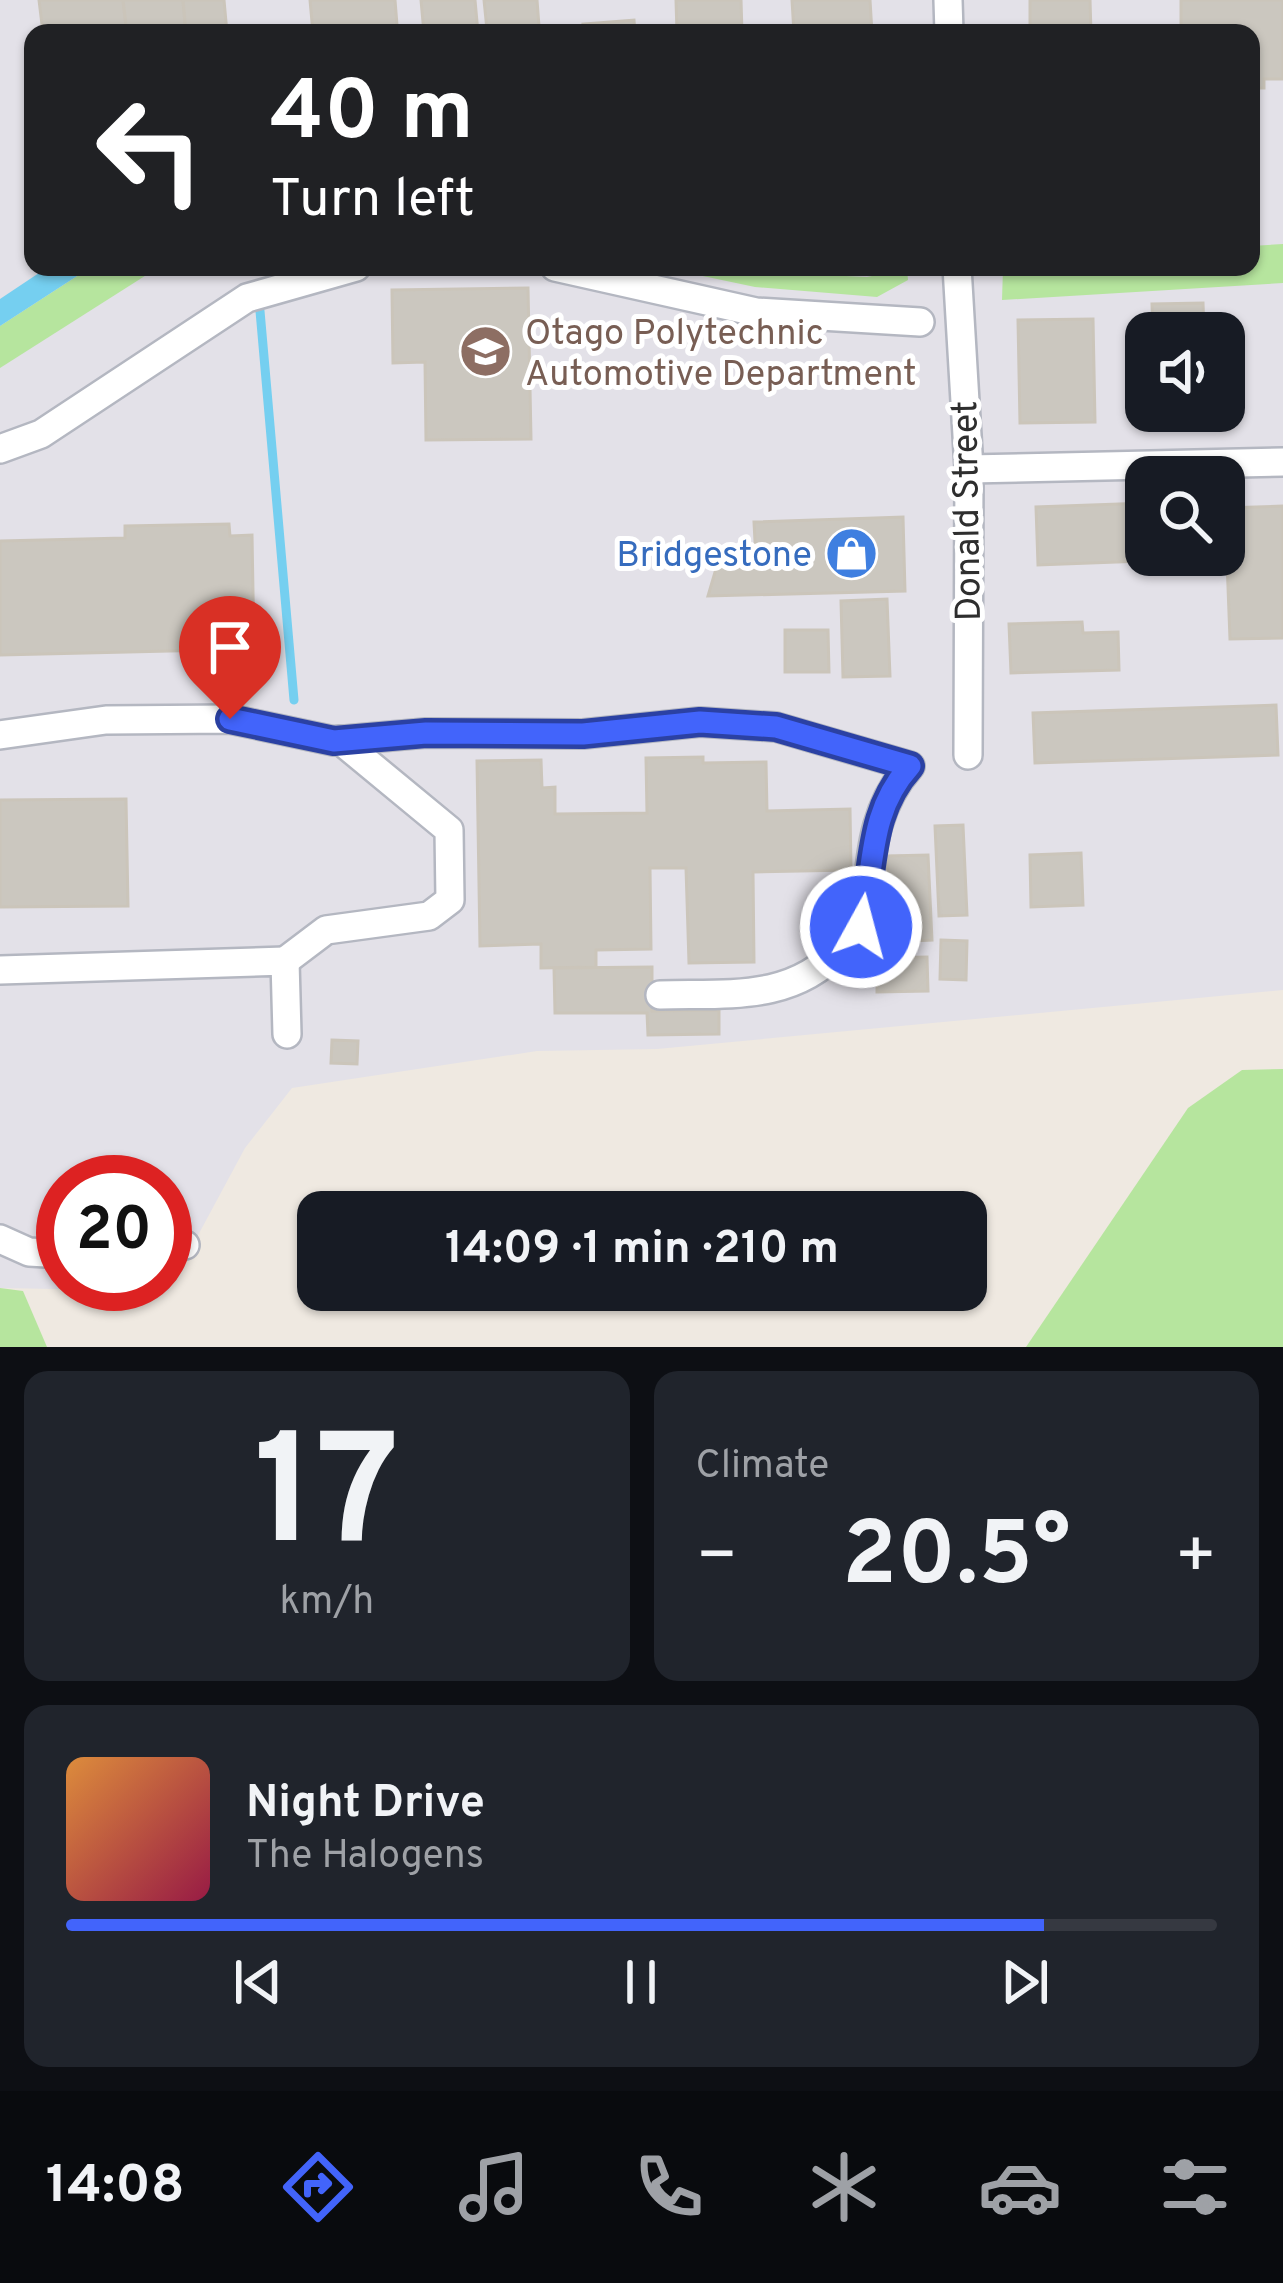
<!DOCTYPE html>
<html lang="en">
<head>
<meta charset="utf-8">
<style>
  :root { --surface:#171b24; --page:#20242c; --text:#f1f3f6; --muted:#9ea1a6; --line:#363941; --accent:#4264fb }
  body { margin:0; font-family:Overpass,sans-serif; background:var(--page); color:var(--text); height:100vh; display:flex; flex-direction:column; font-size:45px; white-space:nowrap }
  * { box-sizing:border-box; margin:0 }
  p { font-size:39px; color:var(--muted) }
  .icon { flex:none; width:66px; height:66px; fill:none; stroke:currentColor; stroke-width:2; stroke-linecap:round; stroke-linejoin:round }
  .map { position:relative; height:1347px; overflow:hidden }
  .sheet { display:flex; flex-direction:column; gap:24px; padding:24px; background:#0d0f14; flex:1 }
  .sheet>* { flex:none }
  .hud { position:absolute; left:24px; top:24px; width:1236px; height:252px; border-radius:24px; box-shadow:0 3px 9px #0004; background:#202124; color:#fff; overflow:hidden }
  .tools { position:absolute; left:1125px; top:312px; display:grid; gap:24px }
  .tools a { display:grid; place-items:center; width:120px; height:120px; border-radius:24px; background:var(--surface); box-shadow:0 3px 9px #0004; font-size:60px }
  .speed { position:absolute; left:36px; top:1155px; display:flex; gap:24px; font-size:60px; font-weight:700; text-align:center }
  .speed>* { display:grid; place-content:center; width:156px; height:156px; border-radius:50%; background:var(--surface); box-shadow:0 3px 9px #0004; line-height:1 }
  .speed .limit { border:18px solid #d22; background:#fff; color:#111 }
  .pin { position:absolute; display:grid; place-items:center; width:102px; height:102px; color:#fff; margin:-123px -51px; border-radius:50% 50% 50% 0; rotate:-45deg; box-shadow:0 0 12px #0007 }
  .pin .icon { rotate:45deg }
  .me { position:absolute; width:132px; margin:-66px; rotate:7deg; stroke-linejoin:round; filter:drop-shadow(0 0 9px #0008) }
  .turn { display:flex; align-items:center; gap:42px; height:252px; padding:0 48px; font-size:54px }
  .turn .icon { width:156px; height:156px; stroke-width:2.5 }
  .turn b { display:block; font-size:84px; line-height:102px }
  .big { font-size:90px; font-weight:700; line-height:1.1 }
  .sheet .widget { flex:1; display:flex; flex-direction:column; justify-content:center; gap:18px; min-width:0; padding:0 42px; border-radius:24px; background:var(--page) }
  .sheet .dial { align-items:center; gap:0 }
  .dial b { font-size:156px; line-height:1 }
  .song { display:flex; align-items:center; gap:36px }
  .cover { width:144px; height:144px; border-radius:18px; background:linear-gradient(135deg,hsl(30 70% 55%),hsl(340 70% 35%)) }
  .played { height:12px; border-radius:6px; background:linear-gradient(90deg,var(--accent) 85%,var(--line) 85%) }
  .keys { display:flex; justify-content:space-around; direction:ltr }
  .heat { display:flex; justify-content:space-between; align-items:center; font-size:66px; direction:ltr }
  .sheet .tiles { flex:1; display:grid; gap:24px; grid-template-columns:1fr 1fr }
  .widget:last-child { grid-column:span 2 }
  .trip { position:absolute; left:297px; top:1191px; width:690px; height:120px; border-radius:24px; background:var(--surface); box-shadow:0 3px 9px #0004; font-weight:700; line-height:120px; text-align:center }
  .dock { display:flex; height:192px; justify-content:space-around; align-items:center; background:#090b0e; color:var(--muted) }
  .dock .icon { width:84px; height:84px }
  .dock .active { color:var(--accent) }
  .dock b { font-size:54px; color:var(--text) }
  .map>svg:first-child { display:block }
  .industrial { fill:#e3e1e8; fill-rule:evenodd }
  .green { fill:#b6e59e }
  .water { fill:#75cff0 }
  .lines { fill:none; stroke-linecap:round; stroke-linejoin:round }
  .stream { stroke:#75cff0; stroke-width:9 }
  .building { fill:#cbc7bf; stroke:#cbc5ba; stroke-width:3 }
  .minor-casing { stroke:#b4b7c1; stroke-width:32 }
  .minor { stroke:#fff; stroke-width:27 }
  .route-casing { stroke:#2b41a3; stroke-width:30 }
  .route { stroke:#4264fb; stroke-width:21 }
  .labels { text-anchor:middle; stroke-width:10; stroke-linejoin:round; paint-order:stroke }
  .education-label { font-size:36px; fill:#785e54; stroke:#fff; text-anchor:start }
  .street-label { font-size:36px; fill:#2e2e2e; stroke:#fff }
  .shop-label { font-size:36px; fill:#366cbe; stroke:#fff; text-anchor:end }
</style>
</head>
<body>
<div class="map">
<svg width="1283" height="1347" viewBox="0 0 1283 1347">
  <rect width="100%" height="100%" fill="#efe9e1"/>
  <path class="industrial" d="M0 0H1283V990L657 1049 537 1051 292 1088 245 1148 168 1291 0 1288ZM33 33H1251V267H33ZM1146 333H1224V411H1146ZM1146 477H1224V555H1146ZM63 1182H165V1284H63Z"/>
  <g class="green">
    <polygon points="1283,244 1283,283 1002,300 1003,268 1251,267 1251,246"/>
    <polygon points="91,267 159,267 0,368 0,326"/>
    <polygon points="660,267 867,277 907,269 908,280 877,297 755,287"/>
    <polygon points="1283,1069 1283,1347 1026,1347 1188,1108 1242,1070"/>
    <polygon points="0,1288 23,1291 47,1347 0,1347"/>
  </g>
  <polygon class="water" points="48,267 91,267 0,326 0,299"/>
  <g class="lines">
    <polyline class="stream" points="260,311 294,700"/>
  </g>
  <g class="building">
    <polygon points="39,0 123,0 127,33 43,33"/>
    <polygon points="123,0 183,0 186,33 127,33"/>
    <polygon points="183,0 224,0 227,33 186,33"/>
    <polygon points="310,0 395,0 397,25 313,33"/>
    <polygon points="421,0 475,0 478,33 424,33"/>
    <polygon points="484,0 537,0 539,26 487,30"/>
    <polygon points="676,0 741,0 742,33 677,33"/>
    <polygon points="792,0 870,0 872,33 794,33"/>
    <polygon points="1030,0 1090,0 1091,33 1030,33"/>
    <polygon points="1181,0 1283,0 1283,79 1264,79 1264,88 1251,88 1251,33 1181,33"/>
    <polygon points="634,20 635,33 584,33 583,24"/>
    <polygon points="528,288 531,439 426,440 425,362 393,363 392,290"/>
    <polygon points="1203,303 1204,333 1153,333 1152,304"/>
    <polygon points="1093,319 1095,422 1020,423 1018,320"/>
    <polygon points="1146,503 1146,555 1169,555 1169,560 1038,565 1036,507"/>
    <polygon points="1283,506 1283,638 1230,639 1225,508"/>
    <polygon points="903,517 905,591 708,596 718,562 756,561 754,522"/>
    <polygon points="229,524 230,536 252,535 254,649 0,655 0,541 125,538 125,526"/>
    <polygon points="887,599 890,676 843,677 841,601"/>
    <polygon points="1082,622 1083,633 1118,632 1119,670 1011,673 1009,624"/>
    <polygon points="785,630 828,630 829,672 785,672"/>
    <polygon points="1276,705 1278,755 1035,763 1033,713"/>
    <polygon points="703,757 703,763 766,762 767,811 850,809 851,870 753,872 754,962 689,963 686,868 650,868 651,949 596,950 596,967 541,968 541,944 480,946 477,761 541,760 542,788 555,787 555,814 647,813 646,758"/>
    <polygon points="126,799 128,906 0,907 0,800"/>
    <polygon points="963,825 967,915 939,916 935,826"/>
    <polygon points="1081,853 1083,905 1031,907 1030,855"/>
    <polygon points="928,855 932,940 891,942 887,856"/>
    <polygon points="941,940 967,941 966,980 940,979"/>
    <polygon points="927,957 928,991 877,992 877,958"/>
    <polygon points="652,967 652,1011 719,1010 719,1034 648,1035 647,1013 555,1013 554,968"/>
    <polygon points="332,1040 358,1041 357,1064 331,1063"/>
  </g>
  <g class="lines">
    <defs>
      <g id="minor">
        <polyline points="948,0 949,33"/>
        <polyline points="555,267 756,312 920,322"/>
        <polyline points="957,267 969,469 968,755"/>
        <polyline points="0,449 41,434 247,298 356,267"/>
        <polyline points="969,469 1283,462"/>
        <path d="M0 735 106 720 230 719 334 741 426 733 583 734 700 722 776 727 910 766C877 803 871 846 868 893 866 918 856 932 840 949 792 1002 727 993 660 995"/>
        <polyline points="285,961 326,930 429,916 450,900 449,830 340,740"/>
        <polyline points="0,970 285,961 287,1034"/>
        <polyline points="0,1239 29,1252 63,1254"/>
        <polyline points="165,1250 185,1245"/>
      </g>
    </defs>
    <use href="#minor" class="minor-casing"/>
    <use href="#minor" class="minor"/>
  </g>
  <g class="lines">
    <defs>
      <path id="route" d="M230 719 334 741 426 733 583 734 700 722 776 727 910 766C867 813 875 869 861 927"/>
    </defs>
    <use href="#route" class="route-casing"/>
    <use href="#route" class="route"/>
  </g>
  <defs>
    <symbol id="university-disc" viewBox="-11 -11 22 22"><circle r="9.5" fill="#8d6e63" stroke="#fff"/><path d="M0-5L7-2L0 1L-7-2ZM-4 1L0 2.5L4 1V4Q0 6-4 4Z" fill="#fff"/></symbol>
    <symbol id="shop-disc" viewBox="-11 -11 22 22"><circle r="9.5" fill="#3f7fe0" stroke="#fff"/><path d="M-5-2.5h2.3a2.7 3.5 0 0 1 5.4 0H5L5.5 6h-11ZM-1.5-2.5h3a1.5 2.3 0 0 0-3 0Z" fill="#fff"/></symbol>
  </defs>
  <g fill-rule="evenodd">
    <use href="#university-disc" x="456" y="322" width="59" height="59"/>
    <use href="#shop-disc" x="822" y="524" width="59" height="59"/>
  </g>
  <g class="labels">
    <g class="education-label">
      <text x="525" y="344">Otago Polytechnic<tspan x="525" dy="41">Automotive Department</tspan></text>
    </g>
    <g class="street-label">
      <text transform="translate(965 511) rotate(-91)" y="13">Donald Street</text>
    </g>
    <g class="shop-label">
      <text x="812" y="566">Bridgestone</text>
    </g>
  </g>
</svg>
<div class="tools">
<a><svg class="icon" aria-label="sound" viewBox="0 0 24 24"><path d="M4 9h4l5-4v14l-5-4H4zM17 9q2 3 0 6"/></svg></a>
<a><svg class="icon" aria-label="search" viewBox="0 0 24 24"><circle cx="10" cy="10" r="6"/><path d="M15 15l6 6"/></svg></a>
</div>
<div class="speed"><div class="limit">20</div></div>
<div class="pin" style="left:230px;top:719px;background:#d93025"><svg class="icon" aria-label="arrive" viewBox="0 0 24 24"><path d="M6 21V4h12l-3 4 3 4H6"/></svg></div>
<svg class="me" style="left:861px;top:927px" viewBox="-20 -20 40 40"><circle r="17" fill="#4264fb" stroke="#fff" stroke-width="3"/><path d="M0-11L8 9 0 5-8 9z" fill="#fff"/></svg>
<div class="trip">14:09 · 1 min · 210 m</div>
<div class="hud">
<div class="turn"><svg class="icon" aria-label="left" viewBox="0 0 24 24"><path d="M17 20v-9H6M10 6l-5 5 5 5"/></svg><div><b>40 m</b>Turn left</div></div>
</div>
</div>
<section class="sheet">
<div class="tiles">
<div class="widget dial"><b>17</b><p>km/h</p></div>
<div class="widget"><p>Climate</p>
<div class="heat"><a>−</a><b class="big">20.5°</b><a>+</a></div>
</div>
<div class="widget">
<div class="song"><i class="cover"></i><div><b>Night Drive</b><p>The Halogens</p></div></div>
<div class="played"></div>
<div class="keys"><svg class="icon" aria-label="previous" viewBox="0 0 24 24"><path d="M18 5L8 12l10 7zM5 5v14"/></svg><svg class="icon" aria-label="pause" viewBox="0 0 24 24"><path d="M8 5v14M16 5v14"/></svg><svg class="icon" aria-label="next" viewBox="0 0 24 24"><path d="M6 5l10 7-10 7zM19 5v14"/></svg></div>
</div>
</div>
</section>
<nav class="dock">
<b>14:08</b>
<svg class="icon active" aria-label="directions" viewBox="0 0 24 24"><path d="M12 3l9 9-9 9-9-9zM9 14v-3h6M13 9l2 2-2 2"/></svg>
<svg class="icon" aria-label="music" viewBox="0 0 24 24"><path d="M9 18V5l10-2v13"/><circle cx="6" cy="18" r="3"/><circle cx="16" cy="16" r="3"/></svg>
<svg class="icon" aria-label="phone" viewBox="0 0 24 24"><path d="M5 4h4l2 5-3 2q2 4 5 5l2-3 5 2v4C11 20 4 13 5 4z"/></svg>
<svg class="icon" aria-label="climate" viewBox="0 0 24 24"><path d="M12 3v18M4 7l16 10M4 17L20 7"/></svg>
<svg class="icon" aria-label="car" viewBox="0 0 24 24"><path d="M5 17H2v-5l4-1 3-4h7l3 4 3 1v5h-3M9 17h6M6 11h13"/><circle cx="7" cy="17" r="2"/><circle cx="17" cy="17" r="2"/></svg>
<svg class="icon" aria-label="filters" viewBox="0 0 24 24"><path d="M4 7h16M4 17h16"/><circle cx="9" cy="7" r="2"/><circle cx="15" cy="17" r="2"/></svg>
</nav>
</body>
</html>
